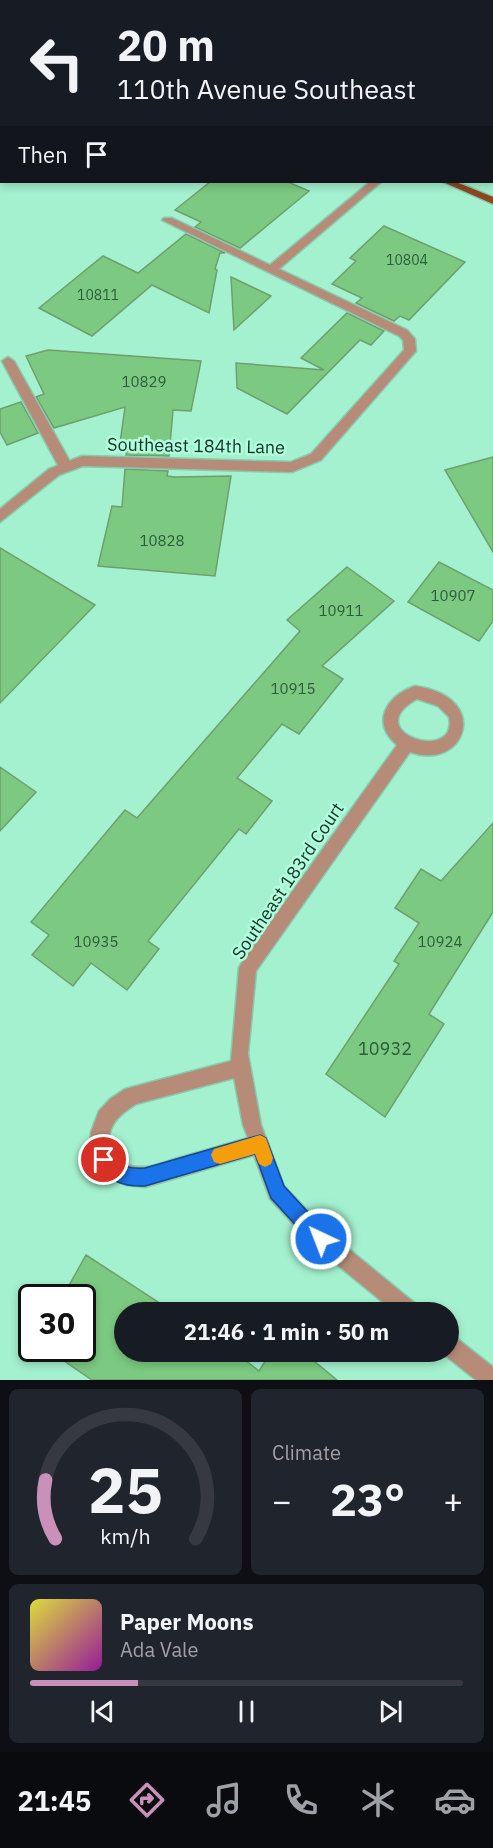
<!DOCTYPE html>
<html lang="en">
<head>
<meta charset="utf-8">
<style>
  :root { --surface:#171b24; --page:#20242c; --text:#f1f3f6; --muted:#9ea1a6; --line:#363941; --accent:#c990b9 }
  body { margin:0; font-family:"IBM Plex Sans",sans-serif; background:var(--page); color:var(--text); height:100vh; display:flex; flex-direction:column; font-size:22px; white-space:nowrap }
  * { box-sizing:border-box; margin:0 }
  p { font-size:20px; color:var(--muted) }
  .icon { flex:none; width:33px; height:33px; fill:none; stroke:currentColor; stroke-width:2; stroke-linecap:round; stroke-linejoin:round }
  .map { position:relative; height:1380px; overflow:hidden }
  .sheet { display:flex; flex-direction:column; gap:9px; padding:9px; background:#0d0f14; flex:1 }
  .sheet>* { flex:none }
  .guide { position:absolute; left:0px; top:0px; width:494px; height:183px; box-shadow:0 3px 9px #0003; background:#171b24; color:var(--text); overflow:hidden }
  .speed { position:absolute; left:18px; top:1284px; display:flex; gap:12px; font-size:30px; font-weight:700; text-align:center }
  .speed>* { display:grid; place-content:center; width:78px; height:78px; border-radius:50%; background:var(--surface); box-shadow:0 3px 9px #0003; line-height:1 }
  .speed .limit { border:3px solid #111; border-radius:9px; background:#fff; color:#111 }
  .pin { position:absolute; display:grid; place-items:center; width:51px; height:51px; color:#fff; margin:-26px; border:3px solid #fff; border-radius:50%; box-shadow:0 2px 6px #0007 }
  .me { position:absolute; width:66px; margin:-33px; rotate:317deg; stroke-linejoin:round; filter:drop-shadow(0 0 4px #0008) }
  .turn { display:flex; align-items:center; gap:21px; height:126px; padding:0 18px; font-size:27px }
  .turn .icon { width:78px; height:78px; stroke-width:2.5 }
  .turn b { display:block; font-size:42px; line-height:51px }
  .then { display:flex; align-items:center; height:57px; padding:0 18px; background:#0003; gap:12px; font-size:22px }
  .big { font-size:45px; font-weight:700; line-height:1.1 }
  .sheet .card { flex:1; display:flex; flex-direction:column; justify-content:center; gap:9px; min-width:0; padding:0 21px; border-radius:9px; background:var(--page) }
  .sheet .dial { align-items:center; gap:0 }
  .dial svg { height:156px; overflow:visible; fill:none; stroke:var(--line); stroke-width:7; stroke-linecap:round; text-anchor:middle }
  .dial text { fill:var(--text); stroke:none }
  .song { display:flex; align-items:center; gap:18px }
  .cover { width:72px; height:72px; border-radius:9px; background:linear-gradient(135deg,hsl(60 70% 55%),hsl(300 70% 35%)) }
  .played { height:6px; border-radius:3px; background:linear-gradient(90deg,var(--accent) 25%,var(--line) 25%) }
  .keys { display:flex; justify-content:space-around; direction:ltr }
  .heat { display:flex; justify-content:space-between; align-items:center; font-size:33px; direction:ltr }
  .sheet .tiles { flex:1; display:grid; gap:9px; grid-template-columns:1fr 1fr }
  .card:last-child { grid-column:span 2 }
  .trip { position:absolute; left:114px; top:1302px; width:345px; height:60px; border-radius:30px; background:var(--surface); box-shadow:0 3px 9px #0003; font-weight:700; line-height:60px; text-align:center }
  .menu { display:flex; height:96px; justify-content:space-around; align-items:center; background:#090b0e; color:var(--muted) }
  .menu .icon { width:42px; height:42px }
  .menu .current { color:var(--accent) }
  .menu b { font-size:27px; color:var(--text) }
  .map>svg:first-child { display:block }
  .building { fill:#7cca81; stroke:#6d9f6f; stroke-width:1.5 }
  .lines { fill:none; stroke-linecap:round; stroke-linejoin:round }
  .lane-casing { stroke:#87cbae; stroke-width:3 }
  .street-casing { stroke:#87cbae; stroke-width:3 }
  .primary-casing { stroke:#87cbae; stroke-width:3 }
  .lane { fill:#b68c79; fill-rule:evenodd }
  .street { fill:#b68c79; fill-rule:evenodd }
  .primary { fill:#8e4621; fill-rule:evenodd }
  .route { fill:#1a73e8; stroke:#114b97; stroke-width:1.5 }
  .slow { fill:#f59e0b }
  .labels { text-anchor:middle; stroke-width:5; stroke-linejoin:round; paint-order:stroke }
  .far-number-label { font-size:14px; fill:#2e5a3e }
  .number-label { font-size:15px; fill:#2e5a3e }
  .street-label { font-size:18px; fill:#143428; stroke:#b1fedc }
  .near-number-label { font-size:18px; fill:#2e5a3e }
</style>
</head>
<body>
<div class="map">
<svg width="493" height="1380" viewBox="0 0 493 1380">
  <rect width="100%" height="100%" fill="#a4f1cf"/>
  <g class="building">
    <polygon points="210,182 288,182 309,191 240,248 195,227 201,222 175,210"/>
    <polygon points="384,226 465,262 409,320 400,316 394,321 356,303 362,298 332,284 356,261 350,258"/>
    <polygon points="186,234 225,253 220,253 215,269 217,270 209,313 152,285 92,336 39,308 103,256 138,273"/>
    <polygon points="231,277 271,296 234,330"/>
    <polygon points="347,313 384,331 371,345 360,340 287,414 237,388 236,363 324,370 301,358"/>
    <polygon points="48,350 201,361 191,411 173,410 169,456 126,455 127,450 119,450 125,407 54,428 36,397 44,394 26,356"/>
    <polygon points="21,402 38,433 7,445 0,432 0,409"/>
    <polygon points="493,457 493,552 445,470"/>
    <polygon points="125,469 168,471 167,476 175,477 231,476 215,576 98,566 112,506 122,507"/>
    <polygon points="0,548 95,605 0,703"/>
    <polygon points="439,562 493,590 493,621 479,641 408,602"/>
    <polygon points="347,567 394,601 322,666 343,679 299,734 282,724 237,778 272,801 246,834 239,829 148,941 159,949 127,990 91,963 73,986 32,955 49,935 31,922 125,810 137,818 300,631 287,620"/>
    <polygon points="0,767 36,792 0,831"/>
    <polygon points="493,823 493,912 429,1014 444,1024 385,1117 326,1074 399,964 394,961 419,923 395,908 421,869 441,881"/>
    <polygon points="86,1255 172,1311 171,1312 124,1312 124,1352 235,1352 259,1371 271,1352 303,1352 337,1380 92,1380 45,1348 82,1348 82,1298 62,1298"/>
  </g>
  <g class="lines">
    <defs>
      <polygon id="lane" points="8,357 14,361 73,467 71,470 61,470 59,467 2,361"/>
      <g id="street">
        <polygon points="231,0 241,0 230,2"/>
        <polygon points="492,16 493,16 492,23"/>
        <rect x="492" y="92" width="1" height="6"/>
        <polygon points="0,113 2,113 0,120"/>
        <polygon points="370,182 381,182 279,269 407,330 415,339 416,351 321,460 292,472 83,466 59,475 0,522 0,509 49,469 82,456 291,462 311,454 404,350 403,340 399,336 162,220 164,218 172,218 270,265"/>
        <path d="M415 686C493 697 465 772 410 752L256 971 248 1054 261 1125 284 1186 328 1232 417 1305 420 1312H395L314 1246 270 1199 254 1155 145 1187 126 1185 105 1175 96 1165 90 1146 91 1132 99 1111 110 1099 125 1089 231 1061 239 968 242 962 397 745C370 722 387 696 415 686ZM417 699 438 706 449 717C459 765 357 732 417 699ZM234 1078 243 1125 248 1138C223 1145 199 1152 175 1159 165 1162 154 1167 144 1167 126 1168 108 1159 109 1139 110 1122 122 1113 136 1104Z"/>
        <polygon points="448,1334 455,1337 493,1367 493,1380 476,1380 441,1352 448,1352"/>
      </g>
      <g id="primary">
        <polygon points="10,0 21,0 22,2 11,2"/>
        <polygon points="443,182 456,182 493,197 493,204"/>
      </g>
    </defs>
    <use href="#lane" class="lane-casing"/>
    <use href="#street" class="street-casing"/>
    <use href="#primary" class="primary-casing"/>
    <use href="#lane" class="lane"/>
    <use href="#street" class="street"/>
    <use href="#primary" class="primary"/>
  </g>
  <path class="route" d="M260 1135 266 1138 284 1186 327 1233 329 1239 327 1245 321 1248 314 1245 271 1198 255 1154 145 1186C125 1187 104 1181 95 1160L98 1154 104 1152C125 1160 116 1170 145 1168Z"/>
  <polygon class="slow" points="260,1135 266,1138 273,1158 271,1164 265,1167 259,1164 255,1154 220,1164 214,1162 211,1155 214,1149"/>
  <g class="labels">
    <g class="far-number-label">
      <text x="407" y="265">10804</text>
      <text x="98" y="300">10811</text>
    </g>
    <g class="number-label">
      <text x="144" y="387">10829</text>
      <text x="162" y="546">10828</text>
      <text x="453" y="601">10907</text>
      <text x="341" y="616">10911</text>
      <text x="293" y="694">10915</text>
      <text x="96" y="947">10935</text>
      <text x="440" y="947">10924</text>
    </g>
    <g class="street-label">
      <text transform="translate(196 446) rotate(1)" y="6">Southeast 184th Lane</text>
      <text transform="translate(288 881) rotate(-56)" y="6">Southeast 183rd Court</text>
    </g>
    <g class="near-number-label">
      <text x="385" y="1055">10932</text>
    </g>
  </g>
</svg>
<div class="speed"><div class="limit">30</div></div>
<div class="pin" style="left:104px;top:1160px;background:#d93025"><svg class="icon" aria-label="arrive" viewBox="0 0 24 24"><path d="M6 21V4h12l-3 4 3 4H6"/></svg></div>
<svg class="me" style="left:321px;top:1239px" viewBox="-20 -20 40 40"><circle r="17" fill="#1a73e8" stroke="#fff" stroke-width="3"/><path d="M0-11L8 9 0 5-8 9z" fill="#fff"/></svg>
<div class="trip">21:46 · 1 min · 50 m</div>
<div class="guide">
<div class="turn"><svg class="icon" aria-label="left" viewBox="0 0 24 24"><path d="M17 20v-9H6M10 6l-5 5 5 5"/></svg><div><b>20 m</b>110th Avenue Southeast</div></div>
<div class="then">Then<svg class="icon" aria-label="arrive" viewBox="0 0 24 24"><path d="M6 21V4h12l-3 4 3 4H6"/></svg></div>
</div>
</div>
<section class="sheet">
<div class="tiles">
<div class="card dial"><svg viewBox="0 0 100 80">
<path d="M14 69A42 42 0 1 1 86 69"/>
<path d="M14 69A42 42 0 0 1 9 39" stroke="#c990b9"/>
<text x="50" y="56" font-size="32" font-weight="700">25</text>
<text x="50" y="72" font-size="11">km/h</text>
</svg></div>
<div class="card"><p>Climate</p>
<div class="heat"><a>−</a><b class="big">23°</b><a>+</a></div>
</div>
<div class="card">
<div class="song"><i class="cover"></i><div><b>Paper Moons</b><p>Ada Vale</p></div></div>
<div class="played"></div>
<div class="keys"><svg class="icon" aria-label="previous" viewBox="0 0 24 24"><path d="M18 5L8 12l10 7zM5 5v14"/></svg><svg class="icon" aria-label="pause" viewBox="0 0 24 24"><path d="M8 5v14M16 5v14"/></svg><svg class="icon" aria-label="next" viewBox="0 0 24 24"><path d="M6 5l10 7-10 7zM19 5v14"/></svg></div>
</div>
</div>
</section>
<nav class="menu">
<b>21:45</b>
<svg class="icon current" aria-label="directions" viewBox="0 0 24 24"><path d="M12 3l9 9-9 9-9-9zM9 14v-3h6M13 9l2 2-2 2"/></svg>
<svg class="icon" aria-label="music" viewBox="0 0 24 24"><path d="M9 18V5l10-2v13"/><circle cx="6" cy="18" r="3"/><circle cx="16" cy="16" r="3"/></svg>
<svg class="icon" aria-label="phone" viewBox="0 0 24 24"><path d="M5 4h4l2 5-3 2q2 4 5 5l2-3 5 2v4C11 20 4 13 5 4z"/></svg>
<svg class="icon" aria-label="climate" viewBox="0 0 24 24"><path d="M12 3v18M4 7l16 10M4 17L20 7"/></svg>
<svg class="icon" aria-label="car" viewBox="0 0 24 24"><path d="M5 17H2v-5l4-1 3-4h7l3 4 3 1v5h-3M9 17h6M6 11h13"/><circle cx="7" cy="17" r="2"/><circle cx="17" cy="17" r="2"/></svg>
</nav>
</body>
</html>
